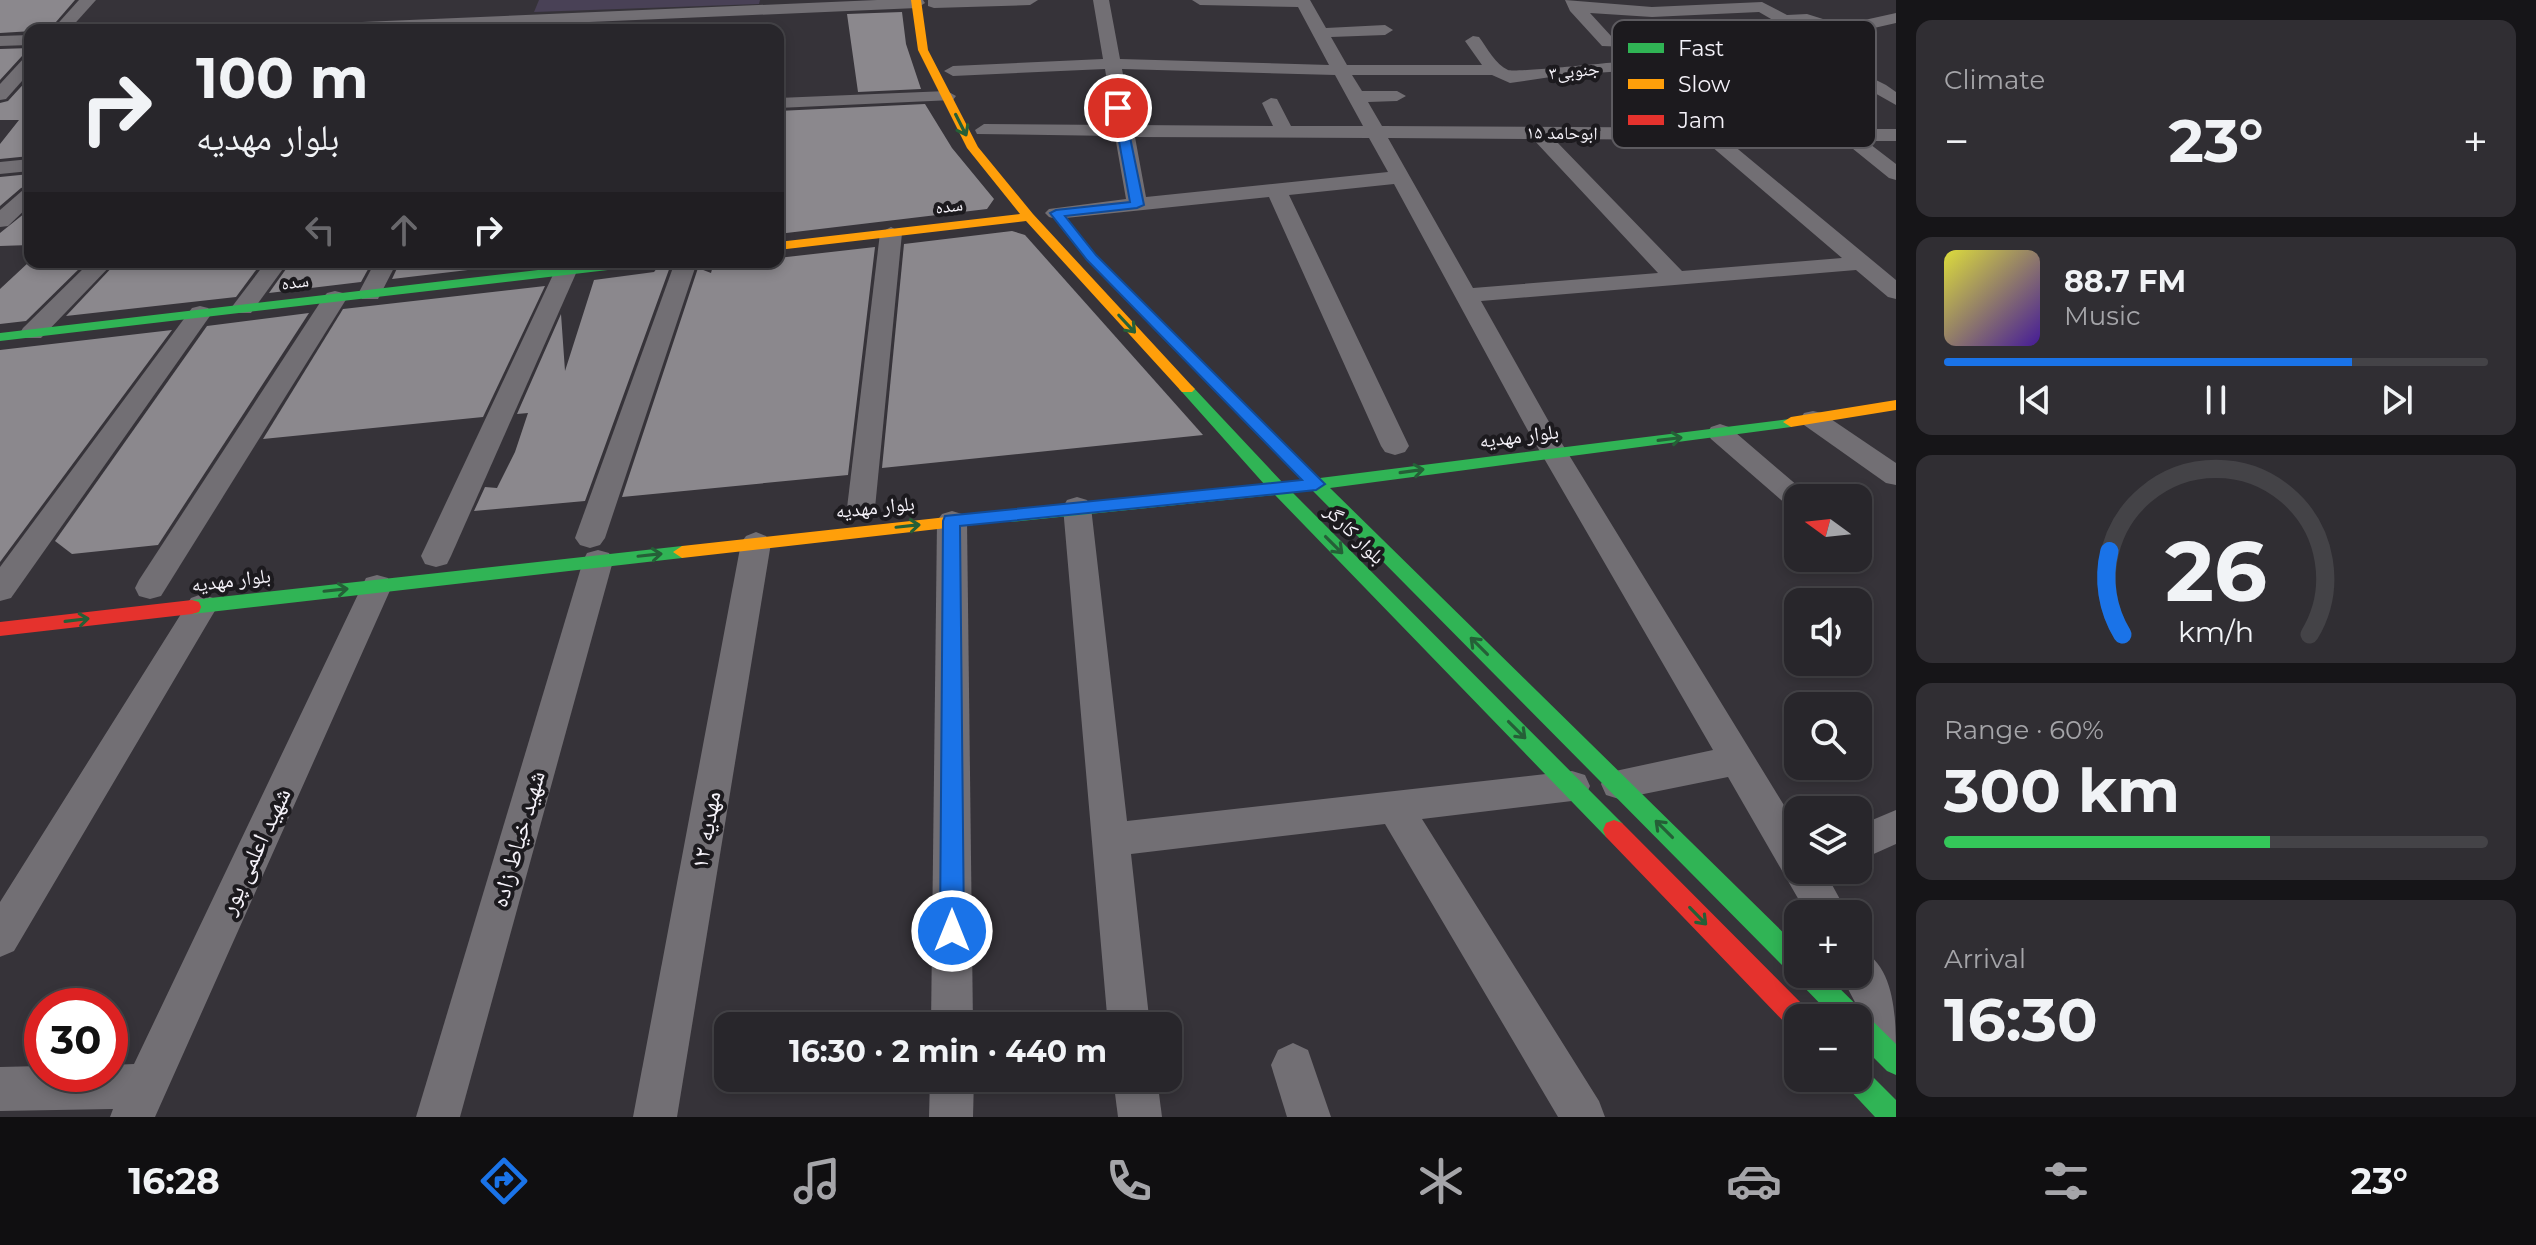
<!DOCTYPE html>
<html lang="en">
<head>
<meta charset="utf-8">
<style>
  :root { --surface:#28262b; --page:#302e33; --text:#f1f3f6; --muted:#a5a5a9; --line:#444347; --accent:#1a73e8 }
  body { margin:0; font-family:Montserrat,"Noto Naskh Arabic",sans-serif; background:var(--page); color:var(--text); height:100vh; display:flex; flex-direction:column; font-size:30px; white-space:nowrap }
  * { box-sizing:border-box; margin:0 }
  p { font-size:26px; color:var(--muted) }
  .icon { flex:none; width:44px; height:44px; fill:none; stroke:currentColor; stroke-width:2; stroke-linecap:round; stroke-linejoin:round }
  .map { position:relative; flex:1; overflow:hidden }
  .sheet { display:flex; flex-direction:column; gap:20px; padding:20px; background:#161518; width:640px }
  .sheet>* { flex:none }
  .top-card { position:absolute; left:24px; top:24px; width:760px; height:244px; border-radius:16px; box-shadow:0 4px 12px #0003,0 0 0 2px var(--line); background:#28262b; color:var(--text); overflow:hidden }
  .needle { width:52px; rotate:285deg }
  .tools { position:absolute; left:1784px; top:484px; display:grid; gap:16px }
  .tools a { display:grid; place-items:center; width:88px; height:88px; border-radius:16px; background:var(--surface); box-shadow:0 4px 12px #0003,0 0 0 2px var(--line); font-size:40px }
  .speed { position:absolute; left:24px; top:988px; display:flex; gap:16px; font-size:40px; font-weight:700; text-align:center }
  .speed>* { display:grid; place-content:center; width:104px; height:104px; border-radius:50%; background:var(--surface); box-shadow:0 4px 12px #0003,0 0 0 2px var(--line); line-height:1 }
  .speed .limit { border:12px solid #d22; background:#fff; color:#111 }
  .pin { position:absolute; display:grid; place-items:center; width:68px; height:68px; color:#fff; margin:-34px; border:4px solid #fff; border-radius:50%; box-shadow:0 2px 8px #0007 }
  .me { position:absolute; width:88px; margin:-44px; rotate:0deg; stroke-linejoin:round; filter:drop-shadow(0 0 6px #0008) }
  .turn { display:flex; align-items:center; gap:28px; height:168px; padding:0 40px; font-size:36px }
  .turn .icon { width:104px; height:104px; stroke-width:2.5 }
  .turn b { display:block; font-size:56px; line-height:68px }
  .lanes { display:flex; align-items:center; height:76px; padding:0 40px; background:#0003; justify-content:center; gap:40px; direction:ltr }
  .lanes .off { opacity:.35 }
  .big { font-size:60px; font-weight:700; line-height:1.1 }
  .sheet .card { flex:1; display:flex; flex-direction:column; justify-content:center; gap:12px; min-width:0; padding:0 28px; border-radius:16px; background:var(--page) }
  .sheet .dial { align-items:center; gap:0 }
  .dial svg { height:208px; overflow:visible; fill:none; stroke:var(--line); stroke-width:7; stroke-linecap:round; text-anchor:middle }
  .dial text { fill:var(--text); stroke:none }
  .song { display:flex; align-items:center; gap:24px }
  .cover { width:96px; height:96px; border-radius:12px; background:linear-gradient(135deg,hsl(60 70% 55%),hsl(260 70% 35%)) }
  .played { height:8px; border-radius:4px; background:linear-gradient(90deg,var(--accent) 75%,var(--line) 75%) }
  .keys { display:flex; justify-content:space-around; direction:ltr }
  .heat { display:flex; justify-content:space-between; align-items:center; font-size:44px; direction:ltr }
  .charge { height:12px; border-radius:6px; background:linear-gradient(90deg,#34c759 60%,var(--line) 0) }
  .trip { position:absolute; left:714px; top:1012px; width:468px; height:80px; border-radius:16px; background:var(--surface); box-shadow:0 4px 12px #0003,0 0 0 2px var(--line); font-weight:700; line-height:80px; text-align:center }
  .tab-bar { display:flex; height:128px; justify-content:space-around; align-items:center; background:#100f11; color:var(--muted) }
  .tab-bar .icon { width:56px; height:56px }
  .tab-bar .selected { color:var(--accent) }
  .tab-bar b { font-size:36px; color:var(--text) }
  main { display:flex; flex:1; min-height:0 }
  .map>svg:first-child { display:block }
  .green { fill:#494156 }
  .building { fill:#8b888d }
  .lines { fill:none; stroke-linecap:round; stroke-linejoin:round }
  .street { fill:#726f74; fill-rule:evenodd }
  .fast { fill:#30b455; fill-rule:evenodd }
  .slow { fill:#ff9f0a; fill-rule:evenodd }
  .jam { fill:#e5322d; fill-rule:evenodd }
  .oneway { stroke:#255f37 }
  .route { fill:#1a73e8; stroke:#114b97; stroke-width:2 }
  .labels { text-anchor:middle; stroke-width:8; stroke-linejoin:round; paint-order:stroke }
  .far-street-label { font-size:18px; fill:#f5f2f9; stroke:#1c1a1e }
  .street-label { font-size:20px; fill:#f5f2f9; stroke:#1c1a1e }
  .near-street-label { font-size:24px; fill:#f5f2f9; stroke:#1c1a1e }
  .key { fill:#1c1a1e; stroke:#5d5b60; stroke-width:2 }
  .key-label { font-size:22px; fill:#f5f2f9 }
</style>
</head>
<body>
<main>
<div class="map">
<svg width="1896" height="1117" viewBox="0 0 1896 1117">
  <rect width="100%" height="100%" fill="#363339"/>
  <polygon class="green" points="539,0 760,0 759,4 534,12"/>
  <g class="building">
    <polygon points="0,0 75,0 49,30 0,33"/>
    <polygon points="902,12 906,44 921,89 858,92 847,14"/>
    <polygon points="30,48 30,54 22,56 0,80 0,49"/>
    <polygon points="30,77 30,156 0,159 0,144 19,120 0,120 0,103 8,101"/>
    <polygon points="925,104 952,148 994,199 987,209 778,234 778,111"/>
    <polygon points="30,174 30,185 21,188 0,206 0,177"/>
    <polygon points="30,209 30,245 0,246 0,233"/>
    <polygon points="1012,231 1025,235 1203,435 882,468 904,244"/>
    <polygon points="875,247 848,475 622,497 698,268 711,273 714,262 778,262 778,258"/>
    <polygon points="29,262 86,262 26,321 0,324 0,289"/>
    <polygon points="117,262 262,262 236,297 66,316"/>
    <polygon points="291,262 372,262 361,282 269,293"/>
    <polygon points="400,262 535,262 392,279"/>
    <polygon points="671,264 585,501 474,511 485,487 497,488 515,452 528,413 517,414 561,314 565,371 594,280 654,272 658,267"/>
    <polygon points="545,286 483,417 263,439 343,309"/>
    <polygon points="309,313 158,545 72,554 55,541 207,326"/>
    <polygon points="172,330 0,562 0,350"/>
  </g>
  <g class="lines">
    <g class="street">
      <polygon points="79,0 96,0 69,30 52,30"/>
      <polygon points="877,0 923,0 925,3 917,8 404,30 283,30 291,25"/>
      <polygon points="928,0 1038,0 1030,5 934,8 928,6"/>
      <path d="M1093 0H1109L1120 59 1329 65 1298 7 1200 5 1192 0H1310L1326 28 1385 25 1393 30 1385 35 1331 37 1347 65H1482L1465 41 1473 36 1479 37C1487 48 1496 65 1508 70 1515 73 1623 61 1641 60L1628 47 1602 46 1570 11 1565 0 1652 7 1762 2 1787 15 1807 14 1842 25 1896 13V23L1817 41 1810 47 1886 85 1896 92V105L1857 83 1809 62 1659 69 1682 91 1673 96 1667 95 1640 70 1564 75 1510 83 1492 75H1352L1362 91H1397L1406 96 1397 101 1368 102 1382 126 1749 128 1731 108 1740 102 1746 104 1770 129H1896V141H1866L1896 164V180L1889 178 1842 140H1727L1896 280V299L1888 297 1856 270 1481 301 1553 429 1798 828V870H1824L1848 914H1807L1728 777 1619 799 1606 795 1601 784 1606 773 1713 750 1527 429 1394 184 1289 195 1409 446 1405 452 1395 455 1385 452 1381 446 1269 197 1056 219 1049 217 1045 213 1049 209 1126 199 1115 136 977 134 975 130 984 124 1114 125 1105 69 953 76 944 71 953 66 1103 59ZM1759 12 1778 23 1806 24 1823 29 1805 33 1792 47 1796 53 1659 59 1638 38 1612 37 1590 13 1652 17ZM1122 69 1335 75 1363 126H1291L1277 99 1271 98 1262 103 1273 126 1132 125ZM1135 137 1369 138 1388 172 1146 197ZM1388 138 1533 139 1658 273 1473 288ZM1554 139 1704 140 1842 258 1682 271Z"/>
      <polygon points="30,35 30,45 0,46 0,36"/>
      <polygon points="30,57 30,72 6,99 0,100 0,84 24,58"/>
      <polygon points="947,91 956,96 953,100 778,108 778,98"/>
      <polygon points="30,159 30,171 0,174 0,162"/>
      <polygon points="30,188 30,205 8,226 0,227 0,210 23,190"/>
      <polygon points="891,227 902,233 875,508 871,515 861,518 851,515 847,508 880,233"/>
      <polygon points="90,262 114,262 41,338 23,338 20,333 23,328"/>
      <polygon points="266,262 288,262 251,313 235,313 231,308"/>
      <polygon points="375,262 397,262 378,299 362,299 358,294"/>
      <polygon points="559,262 581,262 451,556 447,564 436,567 425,564 421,556"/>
      <polygon points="675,262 697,262 605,538 600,545 590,548 580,545 575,538"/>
      <polygon points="335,291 343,293 347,298 161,596 150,599 139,596 135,588 139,580 323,298 327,293"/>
      <polygon points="200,306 208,308 212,313 11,598 0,601 0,567 192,308"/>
      <polygon points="1813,411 1822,413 1896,463 1896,485 1886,483 1804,425 1800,419 1804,413"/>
      <polygon points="1720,424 1729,427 1812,498 1798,498 1798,509 1788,506 1711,439 1707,433 1711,427"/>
      <polygon points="1077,497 1087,500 1091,507 1127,821 1572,771 1585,775 1590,786 1585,797 1572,801 1422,819 1599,1101 1605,1117 1558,1117 1385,824 1131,854 1150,1026 1108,1026 1063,507 1067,500"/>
      <polygon points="952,511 962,514 967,521 973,1026 931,1026 937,521 942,514"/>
      <polygon points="756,532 766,536 771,543 677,1117 633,1117 741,543 746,536"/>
      <polygon points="598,550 609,553 613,561 460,1117 416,1117 583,561 587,553"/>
      <polygon points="377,575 388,578 392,586 155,1117 110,1117 113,1109 0,1111 0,1067 42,1066 42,1074 110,1074 110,1065 134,1064 362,586 366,578"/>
      <polygon points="202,594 213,598 218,606 213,614 14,951 0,957 0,902 191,598"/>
      <polygon points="1896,810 1896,844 1858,861 1858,826"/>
      <path d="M1858 948C1896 965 1896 1019 1896 1057L1881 1051 1840 974H1858Z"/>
      <polygon points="1293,1043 1308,1050 1331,1117 1287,1117 1271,1065 1278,1050"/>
      <polygon points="930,1078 974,1078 973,1117 929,1117"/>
      <polygon points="1113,1078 1157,1078 1162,1117 1118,1117"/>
    </g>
    <g class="fast">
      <polygon points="607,262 649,262 642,266 0,341 0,333"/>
      <polygon points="1187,384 1192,386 1283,483 1302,480 1295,471 1303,465 1320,478 1797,418 1799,422 1791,427 1330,488 1798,947 1798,974 1825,974 1896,1044 1896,1075 1887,1071 1858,1042 1858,1018 1834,1018 1799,982 1796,975 1789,972 1312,490 1293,493 1622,823 1625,830 1622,837 1614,840 1606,837 1275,495 1011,522 1005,520 1002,516 1005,512 1011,510 1265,485 1182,392 1179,389 1182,386"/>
      <polygon points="682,546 691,552 682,558 192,614 185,612 183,607 185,602 192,600"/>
      <polygon points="1858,1066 1865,1069 1896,1100 1896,1117 1875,1117 1847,1087 1843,1078 1858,1078"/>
    </g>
    <g class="slow">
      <polygon points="911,0 921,0 928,50 978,147 1033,214 1192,386 1195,389 1192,392 1182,392 1026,221 778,250 778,242 1020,214 967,148 918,50"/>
      <polygon points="1896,400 1896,410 1791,427 1783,422 1791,417"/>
      <polygon points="1011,510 1017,512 1020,516 1017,520 682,558 673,552 682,546"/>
    </g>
    <g class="jam">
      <polygon points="192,600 199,602 201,607 199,612 192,614 0,636 0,622"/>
      <polygon points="1614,820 1622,823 1807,1009 1811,1018 1798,1018 1798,1031 1789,1027 1606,837 1603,830 1606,823"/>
    </g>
  </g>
  <defs><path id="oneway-shaft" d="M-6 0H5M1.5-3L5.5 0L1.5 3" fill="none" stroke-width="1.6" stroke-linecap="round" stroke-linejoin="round" transform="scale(2)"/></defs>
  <g class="oneway">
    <use href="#oneway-shaft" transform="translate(961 125) rotate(63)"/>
    <use href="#oneway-shaft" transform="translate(1127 324) rotate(47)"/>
    <use href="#oneway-shaft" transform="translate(1670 439) rotate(-7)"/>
    <use href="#oneway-shaft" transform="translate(1412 471) rotate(-8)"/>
    <use href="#oneway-shaft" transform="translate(908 526) rotate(-6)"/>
    <use href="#oneway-shaft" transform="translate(1334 545) rotate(45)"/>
    <use href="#oneway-shaft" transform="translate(650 555) rotate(-6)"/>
    <use href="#oneway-shaft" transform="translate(336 590) rotate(-6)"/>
    <use href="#oneway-shaft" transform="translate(77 620) rotate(-7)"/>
    <use href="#oneway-shaft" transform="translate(1479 646) rotate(-135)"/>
    <use href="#oneway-shaft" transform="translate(1517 730) rotate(45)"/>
    <use href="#oneway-shaft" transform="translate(1664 829) rotate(-135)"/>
    <use href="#oneway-shaft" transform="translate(1698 916) rotate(46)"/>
  </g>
  <polygon class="route" points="1118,105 1124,108 1144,205 1137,208 1065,216 1096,255 1325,484 1316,490 960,526 964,931 960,939 952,943 943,939 940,931 943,521 945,516 1302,480 1087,260 1050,213 1056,210 1130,202 1113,108"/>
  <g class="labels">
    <g class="far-street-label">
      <text transform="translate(1574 71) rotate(-6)" y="6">جنوبی۳</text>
      <text transform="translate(1562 133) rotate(1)" y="6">ابوحامد ۱۵</text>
      <text transform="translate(949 206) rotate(-7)" y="6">سده</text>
      <text transform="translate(295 282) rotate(-7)" y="6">سده</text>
    </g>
    <g class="street-label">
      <text transform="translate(1519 436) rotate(-7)" y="7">بلوار مهدیه</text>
      <text transform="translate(875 507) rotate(-6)" y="7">بلوار مهدیه</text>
      <text transform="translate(1355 534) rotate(45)" y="7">بلوار کارگر</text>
      <text transform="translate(231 580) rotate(-7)" y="7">بلوار مهدیه</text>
    </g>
    <g class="near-street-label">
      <text transform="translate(706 830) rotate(-80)" y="8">مهدیه ۱۲</text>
      <text transform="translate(518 839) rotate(-74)" y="8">شهید خیاط زاده</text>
      <text transform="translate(255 851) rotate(-65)" y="8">شهید اعلمی پور</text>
    </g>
  </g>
  <rect x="1612" y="20" width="264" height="128" rx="12" class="key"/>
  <rect x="1628" y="43" width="36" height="10" fill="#30b455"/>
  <rect x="1628" y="79" width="36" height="10" fill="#ff9f0a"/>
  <rect x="1628" y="115" width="36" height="10" fill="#e5322d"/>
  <g class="key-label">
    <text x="1678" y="56">Fast</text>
    <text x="1678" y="92">Slow</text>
    <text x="1678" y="128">Jam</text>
  </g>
</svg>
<div class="tools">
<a><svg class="needle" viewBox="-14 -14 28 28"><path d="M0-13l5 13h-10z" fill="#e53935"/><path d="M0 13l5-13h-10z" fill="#a5a5a9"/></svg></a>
<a><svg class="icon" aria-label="sound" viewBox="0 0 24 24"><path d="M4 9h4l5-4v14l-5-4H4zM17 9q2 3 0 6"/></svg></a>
<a><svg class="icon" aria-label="search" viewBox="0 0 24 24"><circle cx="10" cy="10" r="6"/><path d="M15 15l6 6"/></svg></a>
<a><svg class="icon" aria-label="layers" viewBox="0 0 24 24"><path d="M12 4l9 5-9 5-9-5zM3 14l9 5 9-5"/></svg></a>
<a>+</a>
<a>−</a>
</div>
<div class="speed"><div class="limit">30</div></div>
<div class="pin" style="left:1118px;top:108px;background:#d93025"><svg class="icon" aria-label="arrive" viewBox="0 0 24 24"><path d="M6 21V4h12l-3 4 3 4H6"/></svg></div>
<svg class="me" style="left:952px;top:931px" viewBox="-20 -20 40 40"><circle r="17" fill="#1a73e8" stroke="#fff" stroke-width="3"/><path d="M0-11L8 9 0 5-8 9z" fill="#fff"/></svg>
<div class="trip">16:30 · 2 min · 440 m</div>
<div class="top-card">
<div class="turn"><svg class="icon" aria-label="right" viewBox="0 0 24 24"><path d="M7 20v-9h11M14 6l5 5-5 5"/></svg><div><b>100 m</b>بلوار مهدیه</div></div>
<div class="lanes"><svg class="icon off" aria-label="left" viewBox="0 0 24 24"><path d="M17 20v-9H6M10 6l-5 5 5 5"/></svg><svg class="icon off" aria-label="ahead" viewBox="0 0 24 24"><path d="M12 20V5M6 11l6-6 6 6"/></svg><svg class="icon" aria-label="right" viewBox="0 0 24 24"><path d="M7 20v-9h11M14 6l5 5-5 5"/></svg></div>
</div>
</div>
<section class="sheet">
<div class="card"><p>Climate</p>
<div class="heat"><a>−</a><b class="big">23°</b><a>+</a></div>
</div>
<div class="card">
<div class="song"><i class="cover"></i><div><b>88.7 FM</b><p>Music</p></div></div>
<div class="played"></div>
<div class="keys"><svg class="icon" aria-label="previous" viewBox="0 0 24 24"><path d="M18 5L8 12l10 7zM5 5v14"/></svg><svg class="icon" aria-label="pause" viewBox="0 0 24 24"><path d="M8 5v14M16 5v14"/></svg><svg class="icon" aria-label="next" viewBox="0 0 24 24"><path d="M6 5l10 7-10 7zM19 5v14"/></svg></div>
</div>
<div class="card dial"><svg viewBox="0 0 100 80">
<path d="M14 69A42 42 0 1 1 86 69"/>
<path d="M14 69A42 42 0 0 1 9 37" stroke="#1a73e8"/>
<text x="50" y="56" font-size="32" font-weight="700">26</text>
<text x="50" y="72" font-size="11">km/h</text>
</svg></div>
<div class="card"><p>Range · 60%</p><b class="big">300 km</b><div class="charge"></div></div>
<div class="card"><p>Arrival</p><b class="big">16:30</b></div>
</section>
</main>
<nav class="tab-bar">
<b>16:28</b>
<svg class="icon selected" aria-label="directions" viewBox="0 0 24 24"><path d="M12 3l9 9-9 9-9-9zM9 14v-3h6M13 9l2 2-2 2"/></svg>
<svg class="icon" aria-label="music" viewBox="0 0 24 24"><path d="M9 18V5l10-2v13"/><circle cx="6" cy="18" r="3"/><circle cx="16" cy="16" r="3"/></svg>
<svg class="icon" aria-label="phone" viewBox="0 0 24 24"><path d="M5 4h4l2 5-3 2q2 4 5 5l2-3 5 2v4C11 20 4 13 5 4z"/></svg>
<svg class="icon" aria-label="climate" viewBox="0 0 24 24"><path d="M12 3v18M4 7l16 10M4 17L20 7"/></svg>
<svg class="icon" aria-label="car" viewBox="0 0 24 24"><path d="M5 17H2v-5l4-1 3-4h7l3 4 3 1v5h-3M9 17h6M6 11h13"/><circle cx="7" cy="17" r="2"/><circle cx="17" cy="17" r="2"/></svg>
<svg class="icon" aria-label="filters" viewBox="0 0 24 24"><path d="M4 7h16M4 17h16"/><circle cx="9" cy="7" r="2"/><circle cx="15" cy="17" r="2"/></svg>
<b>23°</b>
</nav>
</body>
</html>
